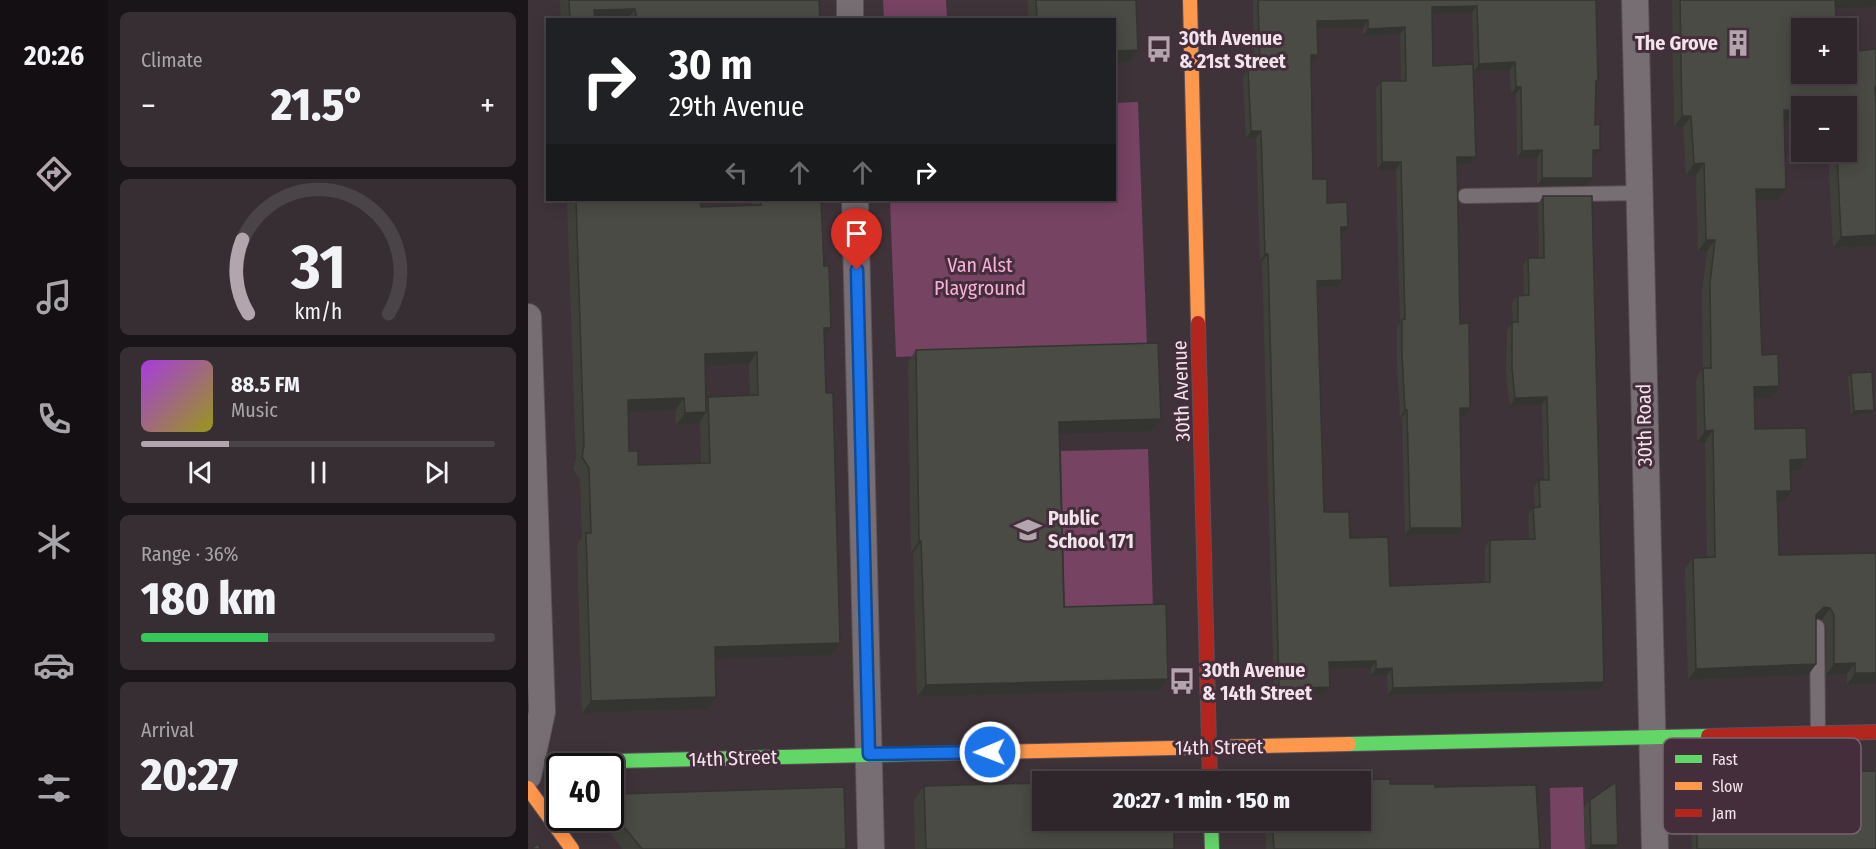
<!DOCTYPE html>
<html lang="en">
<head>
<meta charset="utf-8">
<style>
  :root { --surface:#2f262c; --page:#372e34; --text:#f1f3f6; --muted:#a7a5a9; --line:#4a4348; --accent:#b3a5ad }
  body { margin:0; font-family:"Fira Sans Condensed",sans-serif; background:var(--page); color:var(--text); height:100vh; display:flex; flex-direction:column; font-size:22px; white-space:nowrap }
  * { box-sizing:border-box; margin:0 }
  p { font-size:20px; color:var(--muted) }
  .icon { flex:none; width:33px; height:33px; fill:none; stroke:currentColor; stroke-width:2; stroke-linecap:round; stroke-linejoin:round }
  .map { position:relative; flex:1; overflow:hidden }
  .panel { display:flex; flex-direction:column; gap:12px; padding:12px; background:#1a1518; width:420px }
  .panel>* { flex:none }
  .guide { position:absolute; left:18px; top:18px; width:570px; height:183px; border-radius:0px; box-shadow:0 3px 15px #0003,0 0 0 2px var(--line); background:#202124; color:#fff; overflow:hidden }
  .tools { position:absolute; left:1263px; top:18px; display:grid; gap:12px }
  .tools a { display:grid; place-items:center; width:66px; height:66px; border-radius:0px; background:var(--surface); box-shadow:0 3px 15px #0003,0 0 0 2px var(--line); font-size:30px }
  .speed { position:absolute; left:18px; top:753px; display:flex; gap:12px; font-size:30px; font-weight:700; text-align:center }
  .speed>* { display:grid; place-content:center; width:78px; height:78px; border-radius:50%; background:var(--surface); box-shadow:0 3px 15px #0003,0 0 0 2px var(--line); line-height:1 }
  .speed .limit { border:3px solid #111; border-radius:9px; background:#fff; color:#111 }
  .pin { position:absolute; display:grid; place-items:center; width:51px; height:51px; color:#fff; margin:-62px -26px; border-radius:50% 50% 50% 0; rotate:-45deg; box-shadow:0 0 6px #0007 }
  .pin .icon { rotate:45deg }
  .me { position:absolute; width:66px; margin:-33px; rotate:269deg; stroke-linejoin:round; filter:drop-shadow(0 0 4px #0008) }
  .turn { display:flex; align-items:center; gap:21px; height:126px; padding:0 24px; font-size:27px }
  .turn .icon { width:78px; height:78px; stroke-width:2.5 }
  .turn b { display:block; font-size:42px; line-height:51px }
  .lanes { display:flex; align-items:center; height:57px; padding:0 24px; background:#0003; justify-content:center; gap:30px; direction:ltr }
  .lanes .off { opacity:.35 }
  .big { font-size:45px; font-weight:800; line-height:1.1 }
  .panel .widget { flex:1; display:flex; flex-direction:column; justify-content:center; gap:9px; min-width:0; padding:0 21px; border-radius:9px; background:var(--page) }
  .panel .dial { align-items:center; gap:0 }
  .dial svg { height:156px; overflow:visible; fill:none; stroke:var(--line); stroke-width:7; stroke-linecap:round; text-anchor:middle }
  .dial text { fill:var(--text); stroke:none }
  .song { display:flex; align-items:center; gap:18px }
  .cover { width:72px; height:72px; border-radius:9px; background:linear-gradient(135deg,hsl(280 70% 55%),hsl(60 70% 35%)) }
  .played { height:6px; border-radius:3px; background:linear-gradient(90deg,var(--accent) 25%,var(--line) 25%) }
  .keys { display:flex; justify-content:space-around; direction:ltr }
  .heat { display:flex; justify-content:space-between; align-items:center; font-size:33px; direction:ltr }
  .charge { height:9px; border-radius:4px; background:linear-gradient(90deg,#34c759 36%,var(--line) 0) }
  .trip { position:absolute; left:504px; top:771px; width:339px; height:60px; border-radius:0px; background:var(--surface); box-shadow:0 3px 15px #0003,0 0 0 2px var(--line); font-weight:800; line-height:60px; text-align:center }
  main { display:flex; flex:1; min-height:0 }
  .tabs { display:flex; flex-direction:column; width:108px; justify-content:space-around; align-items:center; background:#130f12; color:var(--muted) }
  .tabs .icon { width:42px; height:42px }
  .tabs .selected { color:var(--accent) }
  .tabs b { font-size:27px; color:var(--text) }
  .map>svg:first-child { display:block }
  .green { fill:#764363 }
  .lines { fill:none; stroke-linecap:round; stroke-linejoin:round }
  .lane-casing { stroke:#5b5056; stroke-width:16 }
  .street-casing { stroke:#5b5056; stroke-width:28 }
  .fast-casing { stroke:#5b5056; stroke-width:16 }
  .slow-casing { stroke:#5b5056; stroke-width:16 }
  .jam-casing { stroke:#5b5056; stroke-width:16 }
  .lane { stroke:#776e73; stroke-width:14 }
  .street { stroke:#776e73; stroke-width:26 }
  .fast { stroke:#63d668; stroke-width:14 }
  .slow { stroke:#ff974d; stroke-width:14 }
  .jam { stroke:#b3261e; stroke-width:14 }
  .wall { fill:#40403b; fill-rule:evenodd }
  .shaded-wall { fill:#343430 }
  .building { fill:#4b4b45; stroke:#343430; stroke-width:1.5; fill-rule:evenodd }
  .route-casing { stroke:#114b97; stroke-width:15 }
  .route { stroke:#1a73e8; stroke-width:10 }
  .labels { text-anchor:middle; stroke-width:6; stroke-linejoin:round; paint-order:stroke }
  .poi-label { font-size:20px; font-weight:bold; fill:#f2e3eb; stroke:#442e3b; text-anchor:start }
  .park-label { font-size:20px; fill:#f8afda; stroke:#442e3b }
  .street-label { font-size:20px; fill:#f2e3eb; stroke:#442e3b }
  .key { fill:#442e3b; stroke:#786470; stroke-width:1.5 }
  .key-label { font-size:16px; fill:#f2e3eb }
</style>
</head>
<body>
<main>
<nav class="tabs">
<b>20:26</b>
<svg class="icon selected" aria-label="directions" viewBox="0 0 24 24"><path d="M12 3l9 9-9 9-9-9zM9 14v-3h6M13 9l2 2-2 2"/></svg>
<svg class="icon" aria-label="music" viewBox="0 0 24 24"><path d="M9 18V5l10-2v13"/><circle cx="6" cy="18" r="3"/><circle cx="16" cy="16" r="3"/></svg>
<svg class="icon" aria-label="phone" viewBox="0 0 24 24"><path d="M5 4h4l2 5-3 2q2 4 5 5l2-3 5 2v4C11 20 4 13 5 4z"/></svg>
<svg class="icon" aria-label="climate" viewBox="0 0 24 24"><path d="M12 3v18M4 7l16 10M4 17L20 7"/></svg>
<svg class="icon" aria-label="car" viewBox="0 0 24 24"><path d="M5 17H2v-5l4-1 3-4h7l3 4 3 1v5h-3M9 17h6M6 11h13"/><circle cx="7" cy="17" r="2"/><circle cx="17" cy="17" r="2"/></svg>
<svg class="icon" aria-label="filters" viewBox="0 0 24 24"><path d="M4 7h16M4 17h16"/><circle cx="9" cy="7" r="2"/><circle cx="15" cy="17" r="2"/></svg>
</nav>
<section class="panel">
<div class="widget"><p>Climate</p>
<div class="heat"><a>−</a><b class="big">21.5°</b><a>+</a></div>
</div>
<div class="widget dial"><svg viewBox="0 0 100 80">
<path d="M14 69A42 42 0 1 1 86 69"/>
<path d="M14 69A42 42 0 0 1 11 31" stroke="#b3a5ad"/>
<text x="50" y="56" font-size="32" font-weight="700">31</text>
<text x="50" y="72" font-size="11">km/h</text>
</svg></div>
<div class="widget">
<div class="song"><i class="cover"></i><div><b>88.5 FM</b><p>Music</p></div></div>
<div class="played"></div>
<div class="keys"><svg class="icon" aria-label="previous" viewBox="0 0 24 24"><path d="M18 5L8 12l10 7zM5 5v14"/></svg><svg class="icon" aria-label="pause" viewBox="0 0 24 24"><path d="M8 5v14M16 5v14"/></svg><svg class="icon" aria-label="next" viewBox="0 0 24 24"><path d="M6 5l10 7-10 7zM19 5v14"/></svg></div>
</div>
<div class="widget"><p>Range · 36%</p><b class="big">180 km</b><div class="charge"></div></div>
<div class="widget"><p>Arrival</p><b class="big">20:27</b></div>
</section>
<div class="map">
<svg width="1348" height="849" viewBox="0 0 1348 849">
  <rect width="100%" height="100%" fill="#3f333a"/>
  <g class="green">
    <polygon points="355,0 418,0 419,19 356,19"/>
    <polygon points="610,102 619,348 368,357 362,200 586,200 587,103"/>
    <polygon points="620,449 625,608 537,610 533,451"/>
    <polygon points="1055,787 1057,849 1023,849 1022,788"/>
  </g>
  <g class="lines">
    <defs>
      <g id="lane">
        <polyline points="937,196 1111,193"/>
        <polyline points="1289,627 1290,733"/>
      </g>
      <g id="street">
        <polyline points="322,0 322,20"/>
        <polyline points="1107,0 1127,849"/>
        <polyline points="327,200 343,849"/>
        <polyline points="0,317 14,712 0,776"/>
      </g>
      <g id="fast">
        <polyline points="821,744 1180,736"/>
        <polyline points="36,766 45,762 467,752"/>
        <polyline points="683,820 684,849"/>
      </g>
      <g id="slow">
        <polyline points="662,0 670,323"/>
        <polyline points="467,752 821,744"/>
        <polyline points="0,788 44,849"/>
      </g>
      <g id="jam">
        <polyline points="670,323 682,782"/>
        <polyline points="1180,736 1348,732"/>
      </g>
    </defs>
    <use href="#lane" class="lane-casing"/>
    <use href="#street" class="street-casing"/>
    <use href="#fast" class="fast-casing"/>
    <use href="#slow" class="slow-casing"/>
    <use href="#jam" class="jam-casing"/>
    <use href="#lane" class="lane"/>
    <use href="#street" class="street"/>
    <use href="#fast" class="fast"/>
    <use href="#slow" class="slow"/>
    <use href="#jam" class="jam"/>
  </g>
  <g class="wall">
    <polygon points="32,0 291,0 292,20 33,20"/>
    <polygon points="500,0 608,0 610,50 602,62 586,20 500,20"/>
    <polygon points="725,0 1068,0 1067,157 1065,157 1059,185 1009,186 1009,158 989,158 988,94 983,94 982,70 946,71 944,13 905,14 905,66 948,157 942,164 929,164 932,324 937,416 932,416 934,528 929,535 877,535 874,417 872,417 869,361 869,327 872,323 868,170 849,170 848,89 853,81 873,81 872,34 835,36 835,28 789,28 790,55 785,63 783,63 785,179 799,203 820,227 815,234 813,234 809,287 790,288 796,512 822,538 862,586 957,582 957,547 962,540 1001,539 1000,515 1005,508 1007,508 1006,488 1011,480 1016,480 1014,405 982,406 978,376 979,330 985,322 984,303 990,296 996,295 995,265 1000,258 1011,258 1010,204 1015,196 1071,690 860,695 859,675 843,676 843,668 801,669 802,687 797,694 746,696 734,261 732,261 728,138 718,139 715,77 720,70 726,69"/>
    <polygon points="1144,0 1348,0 1308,8 1274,74 1348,49 1348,245 1347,246 1305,248 1300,152 1318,152 1318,106 1274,106 1274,121 1257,121 1250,200 1229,201 1234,355 1243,398 1226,398 1227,429 1279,459 1271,471 1262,471 1255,502 1250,502 1251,555 1348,553 1348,684 1319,685 1319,674 1298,675 1298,626 1294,620 1288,618 1288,664 1280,675 1160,680 1157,569 1165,558 1179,557 1177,442 1169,442 1168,379 1175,368 1174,294 1179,251 1170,251 1168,175 1158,175 1155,127 1146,127"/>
    <path d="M39 200H172L173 207 224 205V200H293L298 393 312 643 304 655 187 658 188 697 180 709 54 713 49 545 54 538 52 480 45 469 48 458ZM221 364 222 396 180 397 178 400 177 366ZM148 410V425L170 424 172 421 173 463 110 465 101 451 100 411Z"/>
    <polygon points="388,350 624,431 531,433 536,607 640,679 632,690 389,697 385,553 383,553 380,362"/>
    <polygon points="1323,373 1343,414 1323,415 1320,377"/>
    <polygon points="1168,775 1348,849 1164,849 1162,783"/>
    <polygon points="862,784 907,787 1012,849 738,849 737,820 832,820"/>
    <polygon points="396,786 646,849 387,849 386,800"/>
    <polygon points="90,794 318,849 95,849 73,822 76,818 82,818 82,805"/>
    <polygon points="1062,800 1090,845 1087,849 1057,849 1056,808"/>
  </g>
  <g class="shaded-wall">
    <polygon points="1305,0 1348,0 1348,7 1299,8"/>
    <polygon points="949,6 944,13 899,14 904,7"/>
    <polygon points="107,9 99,20 60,20 66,10"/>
    <polygon points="840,20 835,28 784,28 789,21"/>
    <polygon points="877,27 872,34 835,36 840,29"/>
    <polygon points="610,50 602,62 586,62 586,51"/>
    <polygon points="783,55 790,55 785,63 777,63"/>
    <polygon points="987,62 982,70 946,71 951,64"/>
    <polygon points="988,87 993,87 988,94 983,94"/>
    <polygon points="1256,110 1274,110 1274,121 1249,122"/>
    <polygon points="1154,116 1163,116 1155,127 1146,127"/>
    <polygon points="723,131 733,131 728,138 718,139"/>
    <polygon points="1014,150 1009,158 989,158 994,151"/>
    <polygon points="1065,150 1072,150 1067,157 1060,157"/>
    <polygon points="929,157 948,157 942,164 924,164"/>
    <polygon points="854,162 873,162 868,170 849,170"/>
    <polygon points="1176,163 1168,175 1158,175 1166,164"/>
    <polygon points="1014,178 1065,178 1059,185 1009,186"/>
    <polygon points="1228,189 1258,189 1250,200 1220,201"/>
    <polygon points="813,227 820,227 815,234 808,234"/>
    <polygon points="1348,235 1348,245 1347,246 1305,248 1313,237"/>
    <polygon points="1178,240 1187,240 1179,251 1170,251"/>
    <polygon points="737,254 740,254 734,261 732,261"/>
    <polygon points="814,280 809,287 784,288 789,281"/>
    <polygon points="296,328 303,328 294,340"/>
    <polygon points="229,352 221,364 168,366 177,354"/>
    <polygon points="1251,386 1243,398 1218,398 1226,387"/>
    <polygon points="1019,397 1014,405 982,406 987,398"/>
    <polygon points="156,398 148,410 91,412 100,400"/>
    <polygon points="932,408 942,408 937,416 927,416"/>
    <polygon points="877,410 879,410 874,417 872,417"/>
    <polygon points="1346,410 1343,414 1323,415 1326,411"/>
    <polygon points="178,412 170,424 148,425 157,413"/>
    <polygon points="633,419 624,431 522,434 531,422"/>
    <polygon points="1185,430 1177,442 1169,442 1177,431"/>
    <polygon points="1279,459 1271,471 1254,471 1262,460"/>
    <polygon points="1249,491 1263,491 1255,502 1241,502"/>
    <polygon points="882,528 934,528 929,535 877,535"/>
    <polygon points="391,541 393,541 385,553 383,553"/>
    <polygon points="1296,607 1302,608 1294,620 1288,618 1288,615"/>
    <polygon points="312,643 304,655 178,659 187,647"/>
    <polygon points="848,661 843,668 796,669 801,662"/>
    <polygon points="1327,663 1319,674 1298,675 1306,664"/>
    <polygon points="1288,664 1280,675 1160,680 1168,669"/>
    <polygon points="864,668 859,675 843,676 848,669"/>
    <polygon points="1327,673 1348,673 1348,684 1319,685"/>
    <polygon points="640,679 632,690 389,697 398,685"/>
    <polygon points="1076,682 1071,690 860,695 865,688"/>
    <polygon points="802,687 797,694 746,696 751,689"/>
    <polygon points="188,697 180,709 54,713 63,701"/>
    <polygon points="1063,845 1090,845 1087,849 1060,849"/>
  </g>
  <g class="building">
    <polygon points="41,0 291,0 292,20 109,20 107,9 66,10 67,20 42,20"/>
    <polygon points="508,0 608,0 610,50 586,51 586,20 509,20"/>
    <polygon points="730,0 1068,0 1070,81 1068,81 1067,125 1072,124 1072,150 1065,150 1065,178 1014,178 1014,150 994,151 993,87 988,87 987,62 951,64 949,6 904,7 905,66 945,64 948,157 929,157 932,324 941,323 942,408 932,408 934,528 882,528 879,410 877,410 874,354 874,320 877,319 873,162 854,162 853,81 878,81 877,27 840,29 840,20 789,21 790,55 783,55 785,179 799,179 799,203 819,202 820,227 813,227 814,280 789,281 796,512 821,512 822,538 860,537 862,586 962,582 962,540 1007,539 1005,508 1012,507 1011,480 1021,480 1019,397 987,398 984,369 984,322 990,322 990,296 1001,295 1000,258 1016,258 1015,196 1064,196 1076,682 865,688 864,668 848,669 848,661 801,662 802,687 751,689 740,254 737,254 733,131 723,131 720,70 732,69"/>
    <polygon points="1152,0 1307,0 1309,28 1274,28 1274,74 1318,74 1318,52 1348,49 1348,87 1347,87 1348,103 1348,235 1313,237 1309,152 1318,152 1318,106 1274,106 1274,110 1256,110 1258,189 1228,189 1234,355 1250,354 1251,386 1226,387 1227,429 1278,428 1279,459 1262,460 1263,491 1249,491 1251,555 1348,553 1348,673 1327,673 1327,663 1306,664 1306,615 1302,608 1296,607 1288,615 1288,664 1168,669 1165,558 1187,557 1185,430 1177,431 1175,368 1183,368 1182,283 1187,240 1178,240 1176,163 1166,164 1163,116 1154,116"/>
    <path d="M48 200H172L173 207 233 205V200H293L296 266H301L303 328H296L298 393H305L312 643 187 647 188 697 63 701 58 533H63L61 468 54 457 56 446ZM229 352 230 395 180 397 182 463 110 465V451H101L100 400 156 398 157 413 178 412 177 354Z"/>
    <polygon points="630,343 633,419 531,422 536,607 638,604 640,679 398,685 393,541 391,541 388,350"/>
    <polygon points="1344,372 1346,410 1326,411 1323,373"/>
    <polygon points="1348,771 1348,849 1169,849 1168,775"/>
    <polygon points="644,779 645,782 552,782"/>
    <polygon points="862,779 862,784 907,784 907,787 1008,785 1012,849 746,849 744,820 832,820 832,782 744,782"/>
    <polygon points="1088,782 1090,845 1063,845 1062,800"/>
    <polygon points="514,783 514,820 646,820 646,849 398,849 396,786"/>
    <polygon points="316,787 318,849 114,849 82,810 82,808 90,794"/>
    <polygon points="10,844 13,849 3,849"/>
  </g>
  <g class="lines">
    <defs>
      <polyline id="route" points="329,270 341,754 462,752"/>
    </defs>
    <use href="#route" class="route-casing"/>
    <use href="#route" class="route"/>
  </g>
  <defs>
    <symbol id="building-bare" viewBox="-9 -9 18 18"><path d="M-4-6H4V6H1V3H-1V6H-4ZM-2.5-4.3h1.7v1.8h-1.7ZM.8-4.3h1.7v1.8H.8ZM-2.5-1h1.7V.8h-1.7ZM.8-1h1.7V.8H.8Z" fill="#b3a5ad" stroke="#442e3b" stroke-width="2.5" paint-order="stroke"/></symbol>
    <symbol id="bus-bare" viewBox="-9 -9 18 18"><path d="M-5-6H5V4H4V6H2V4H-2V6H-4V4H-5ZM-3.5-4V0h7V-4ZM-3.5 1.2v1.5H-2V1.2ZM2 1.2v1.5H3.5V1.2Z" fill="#b3a5ad" stroke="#442e3b" stroke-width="2.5" paint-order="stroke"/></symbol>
    <symbol id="school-bare" viewBox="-9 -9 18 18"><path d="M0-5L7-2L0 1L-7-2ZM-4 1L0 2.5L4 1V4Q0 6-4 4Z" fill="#b3a5ad" stroke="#442e3b" stroke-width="2.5" paint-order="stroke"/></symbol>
  </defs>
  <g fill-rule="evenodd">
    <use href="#building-bare" x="1191" y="24" width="38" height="38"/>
    <use href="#bus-bare" x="612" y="30" width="38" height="38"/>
    <use href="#school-bare" x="481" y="511" width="38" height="38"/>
    <use href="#bus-bare" x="635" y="662" width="38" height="38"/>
  </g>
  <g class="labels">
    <g class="poi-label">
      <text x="651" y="45">30th Avenue<tspan x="651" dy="23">&amp; 21st Street</tspan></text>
      <text x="1190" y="50" text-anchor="end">The Grove</text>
      <text x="520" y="525">Public<tspan x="520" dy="23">School 171</tspan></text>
      <text x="674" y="677">30th Avenue<tspan x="674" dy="23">&amp; 14th Street</tspan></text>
    </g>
    <g class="park-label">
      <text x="452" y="272">Van Alst<tspan x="452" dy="23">Playground</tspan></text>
    </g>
    <g class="street-label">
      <text transform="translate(653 391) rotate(-92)" y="7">30th Avenue</text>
      <text transform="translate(1116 425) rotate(-91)" y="7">30th Road</text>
      <text transform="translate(691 747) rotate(-1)" y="7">14th Street</text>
      <text transform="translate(205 758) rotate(-2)" y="7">14th Street</text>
    </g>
  </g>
  <rect x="1135" y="738" width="198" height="96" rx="9" class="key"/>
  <rect x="1147" y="755" width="27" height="8" fill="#63d668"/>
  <rect x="1147" y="782" width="27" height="8" fill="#ff974d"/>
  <rect x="1147" y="809" width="27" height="8" fill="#b3261e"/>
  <g class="key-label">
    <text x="1184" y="765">Fast</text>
    <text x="1184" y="792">Slow</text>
    <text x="1184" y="819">Jam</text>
  </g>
</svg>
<div class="tools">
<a>+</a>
<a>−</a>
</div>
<div class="speed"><div class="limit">40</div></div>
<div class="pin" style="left:329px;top:270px;background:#d93025"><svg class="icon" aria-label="arrive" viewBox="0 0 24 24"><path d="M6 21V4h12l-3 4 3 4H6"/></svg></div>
<svg class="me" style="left:462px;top:752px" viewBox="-20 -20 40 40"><circle r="17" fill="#1a73e8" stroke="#fff" stroke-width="3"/><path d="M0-11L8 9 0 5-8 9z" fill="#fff"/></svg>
<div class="trip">20:27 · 1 min · 150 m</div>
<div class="guide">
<div class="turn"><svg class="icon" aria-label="right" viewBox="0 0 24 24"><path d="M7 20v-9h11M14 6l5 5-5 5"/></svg><div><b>30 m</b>29th Avenue</div></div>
<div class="lanes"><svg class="icon off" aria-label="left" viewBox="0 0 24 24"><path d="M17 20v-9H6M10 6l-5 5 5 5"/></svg><svg class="icon off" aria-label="ahead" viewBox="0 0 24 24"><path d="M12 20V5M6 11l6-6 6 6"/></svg><svg class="icon off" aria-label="ahead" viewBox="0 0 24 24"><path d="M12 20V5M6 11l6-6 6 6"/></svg><svg class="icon" aria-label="right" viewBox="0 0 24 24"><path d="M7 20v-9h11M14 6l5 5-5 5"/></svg></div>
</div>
</div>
</main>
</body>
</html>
